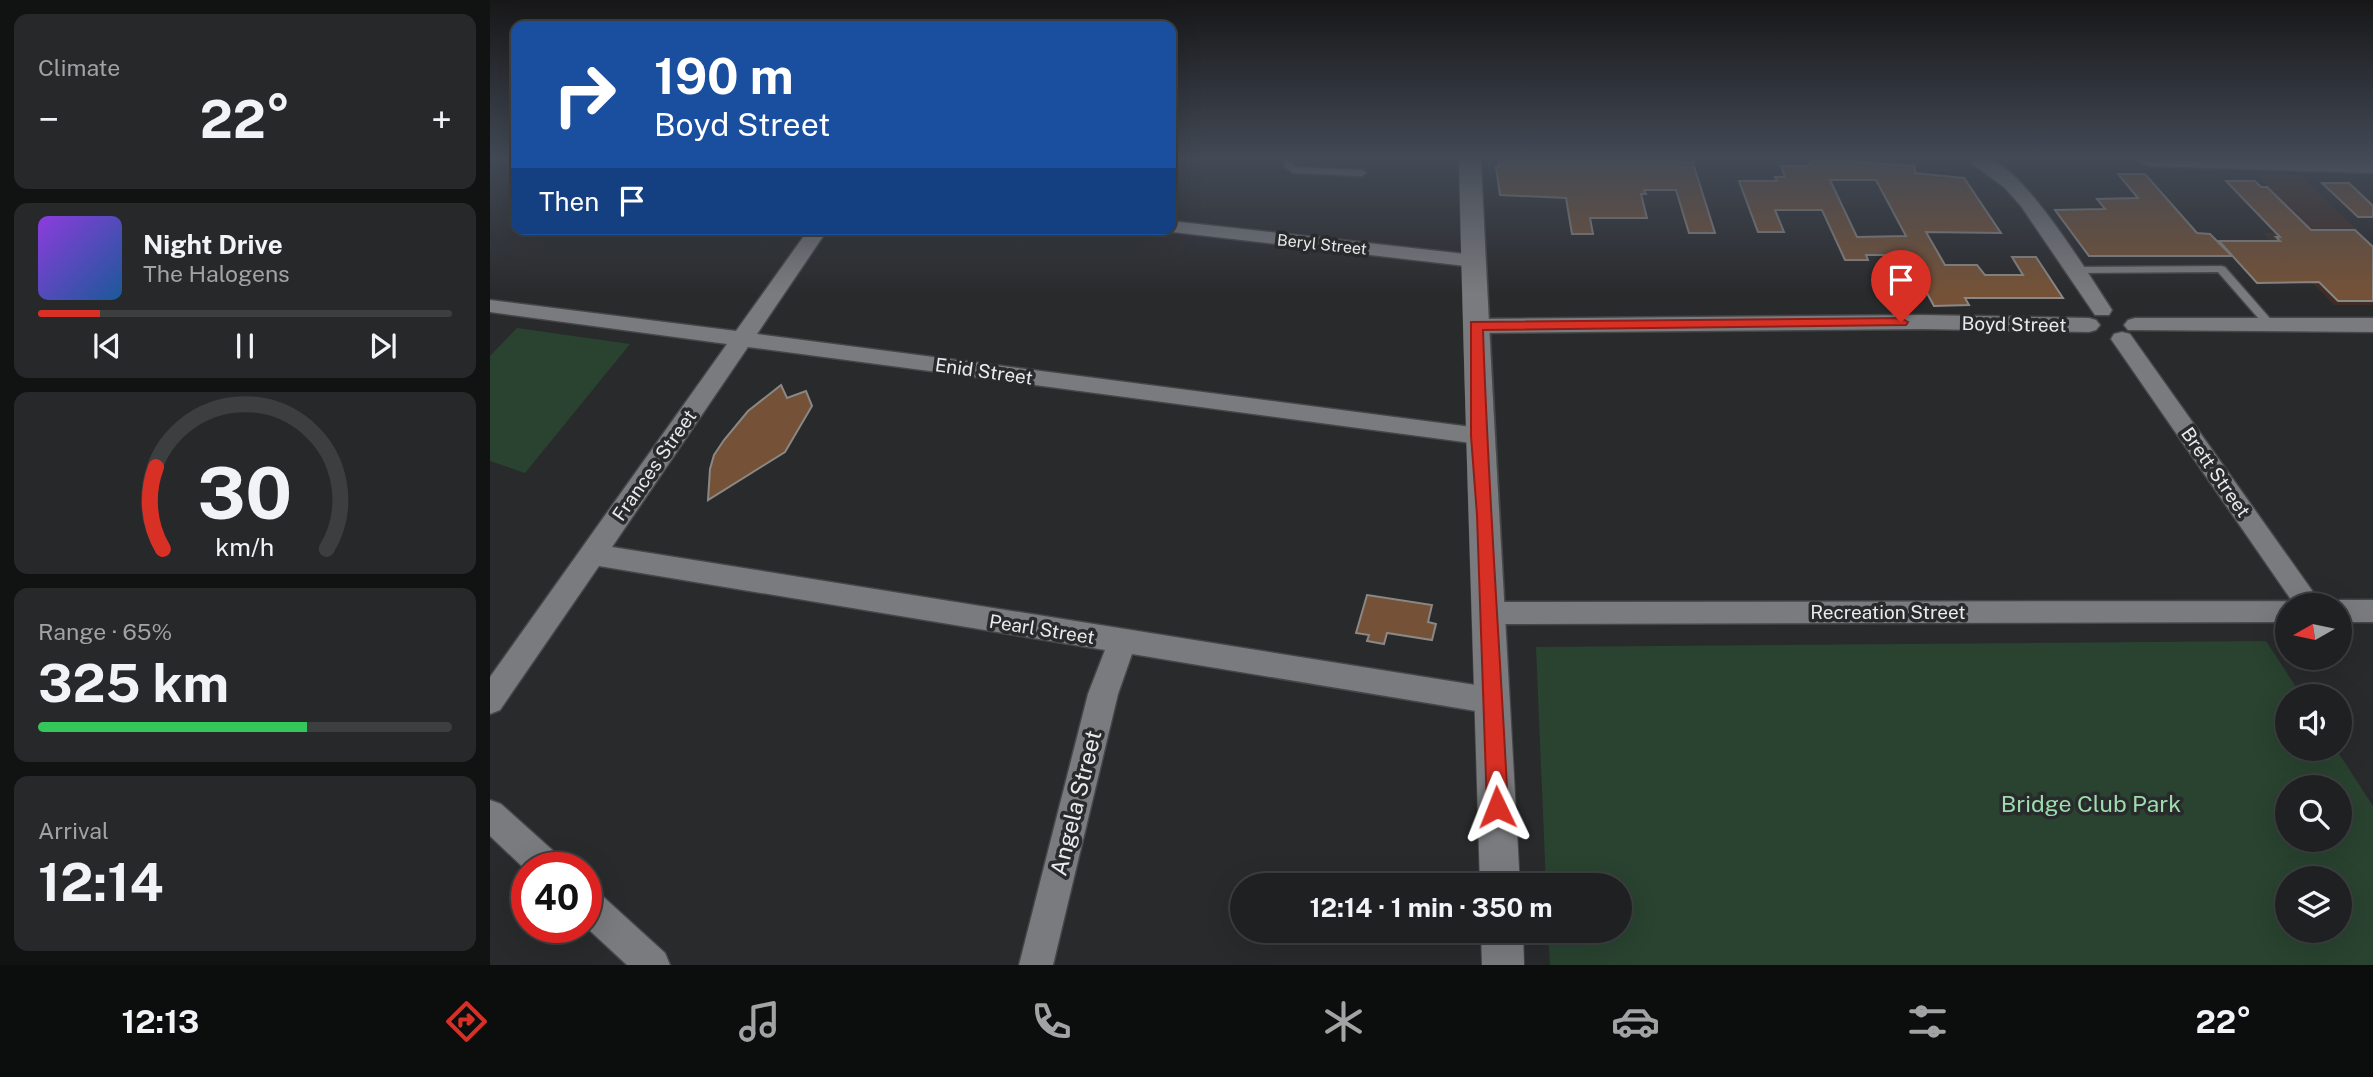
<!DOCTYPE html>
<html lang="en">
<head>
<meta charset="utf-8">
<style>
  :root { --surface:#1f2021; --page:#27282a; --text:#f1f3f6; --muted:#a1a3a5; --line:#3c3e3f; --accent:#d93025 }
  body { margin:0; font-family:"Public Sans",sans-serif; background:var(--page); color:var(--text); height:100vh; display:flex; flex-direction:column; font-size:26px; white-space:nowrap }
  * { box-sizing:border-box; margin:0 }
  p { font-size:23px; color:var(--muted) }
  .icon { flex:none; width:38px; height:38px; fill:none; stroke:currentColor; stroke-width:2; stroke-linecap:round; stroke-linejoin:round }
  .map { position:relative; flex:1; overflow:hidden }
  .sheet { display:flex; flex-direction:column; gap:14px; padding:14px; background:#111212; width:490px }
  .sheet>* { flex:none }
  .banner { position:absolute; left:21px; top:21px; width:665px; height:214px; border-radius:14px; box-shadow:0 7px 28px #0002,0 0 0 2px var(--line); background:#1a4fa0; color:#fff; overflow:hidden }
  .needle { width:46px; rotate:261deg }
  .fabs { position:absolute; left:1785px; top:593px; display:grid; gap:14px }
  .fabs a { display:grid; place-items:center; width:77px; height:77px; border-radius:50%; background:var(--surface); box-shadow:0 7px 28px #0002,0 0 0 2px var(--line); font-size:35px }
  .speed { position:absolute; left:21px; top:852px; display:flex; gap:14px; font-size:35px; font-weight:700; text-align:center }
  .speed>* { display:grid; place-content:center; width:91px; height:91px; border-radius:50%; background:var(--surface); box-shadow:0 7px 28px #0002,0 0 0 2px var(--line); line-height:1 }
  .speed .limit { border:10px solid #d22; background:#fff; color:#111 }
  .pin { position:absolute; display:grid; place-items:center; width:60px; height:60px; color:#fff; margin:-72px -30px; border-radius:50% 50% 50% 0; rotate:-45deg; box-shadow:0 0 7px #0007 }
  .pin .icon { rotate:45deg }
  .me { position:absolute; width:77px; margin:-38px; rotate:358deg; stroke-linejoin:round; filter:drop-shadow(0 0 5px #0008) }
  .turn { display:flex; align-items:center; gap:24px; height:147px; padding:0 28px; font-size:32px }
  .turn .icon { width:91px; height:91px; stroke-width:2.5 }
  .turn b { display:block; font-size:49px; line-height:60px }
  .then { display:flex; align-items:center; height:66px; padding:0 28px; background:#0003; gap:14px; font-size:26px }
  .big { font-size:52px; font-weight:700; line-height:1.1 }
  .sheet .card { flex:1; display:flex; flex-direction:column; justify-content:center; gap:10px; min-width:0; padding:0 24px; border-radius:14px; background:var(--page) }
  .sheet .dial { align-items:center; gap:0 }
  .dial svg { height:182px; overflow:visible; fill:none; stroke:var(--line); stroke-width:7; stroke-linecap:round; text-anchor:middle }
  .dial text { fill:var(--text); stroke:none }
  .song { display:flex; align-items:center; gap:21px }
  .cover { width:84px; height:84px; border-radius:10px; background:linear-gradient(135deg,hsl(270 70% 55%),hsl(210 70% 35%)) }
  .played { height:7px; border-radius:4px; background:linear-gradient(90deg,var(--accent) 15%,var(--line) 15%) }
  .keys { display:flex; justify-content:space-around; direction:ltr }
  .heat { display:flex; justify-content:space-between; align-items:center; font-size:38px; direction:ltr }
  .charge { height:10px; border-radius:5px; background:linear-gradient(90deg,#34c759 65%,var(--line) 0) }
  .trip { position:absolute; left:740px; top:873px; width:402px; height:70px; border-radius:35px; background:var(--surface); box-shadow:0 7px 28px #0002,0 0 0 2px var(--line); font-weight:700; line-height:70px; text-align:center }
  .tab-bar { display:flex; height:112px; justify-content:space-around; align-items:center; background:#0c0d0d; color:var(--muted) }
  .tab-bar .icon { width:49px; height:49px }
  .tab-bar .on { color:var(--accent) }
  .tab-bar b { font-size:32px; color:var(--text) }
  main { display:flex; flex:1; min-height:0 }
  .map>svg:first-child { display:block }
  .medical { fill:#3f2d25 }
  .green { fill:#294330; fill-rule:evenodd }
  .building { fill:#755237; stroke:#8a8886; stroke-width:2; fill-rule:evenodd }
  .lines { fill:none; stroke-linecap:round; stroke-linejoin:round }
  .service-casing { stroke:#464648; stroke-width:3 }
  .minor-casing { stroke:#464648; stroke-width:3 }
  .tertiary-casing { stroke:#464648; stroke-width:2 }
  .secondary-casing { stroke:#464648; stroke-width:3 }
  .service { fill:#7a7b7e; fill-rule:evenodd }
  .minor { fill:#7a7b7e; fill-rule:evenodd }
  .tertiary { fill:#7a7b7e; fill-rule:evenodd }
  .secondary { fill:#7a7b7e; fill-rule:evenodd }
  .route { fill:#d93025; stroke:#8d1f18; stroke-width:2 }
  .labels { text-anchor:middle; stroke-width:7; stroke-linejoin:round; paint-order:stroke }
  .far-street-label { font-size:16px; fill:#e9eaeb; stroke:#292a2c }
  .street-label { font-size:19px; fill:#e9eaeb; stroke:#292a2c }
  .near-street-label { font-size:23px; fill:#e9eaeb; stroke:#292a2c }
  .near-park-label { font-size:23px; fill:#9ddcac; stroke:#292a2c }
</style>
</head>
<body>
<main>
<section class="sheet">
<div class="card"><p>Climate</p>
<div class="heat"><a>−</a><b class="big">22°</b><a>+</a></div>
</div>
<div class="card">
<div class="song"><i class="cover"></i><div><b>Night Drive</b><p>The Halogens</p></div></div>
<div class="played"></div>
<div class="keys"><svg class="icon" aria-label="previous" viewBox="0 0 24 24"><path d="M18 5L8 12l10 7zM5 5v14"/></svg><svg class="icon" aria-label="pause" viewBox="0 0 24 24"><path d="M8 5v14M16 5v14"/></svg><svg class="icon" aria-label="next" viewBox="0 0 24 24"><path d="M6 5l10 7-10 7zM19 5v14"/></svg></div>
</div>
<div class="card dial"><svg viewBox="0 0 100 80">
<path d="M14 69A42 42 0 1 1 86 69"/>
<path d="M14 69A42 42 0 0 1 11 33" stroke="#d93025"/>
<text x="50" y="56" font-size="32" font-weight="700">30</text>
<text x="50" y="72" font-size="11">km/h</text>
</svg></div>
<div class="card"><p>Range · 65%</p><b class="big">325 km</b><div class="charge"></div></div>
<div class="card"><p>Arrival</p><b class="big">12:14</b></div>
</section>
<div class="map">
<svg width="1883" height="965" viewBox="0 0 1883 965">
  <rect width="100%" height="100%" fill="#292a2c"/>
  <polygon class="medical" points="1764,173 1809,175 1883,245 1883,305 1844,305 1773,233 1822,232"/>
  <g class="green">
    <polygon points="27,328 140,344 35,473 0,461 0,356"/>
    <path d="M1776 641 1812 696H1797V749H1846L1883 806V965H1060L1058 931H1130V886L1056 885 1046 647ZM1797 788H1850V840H1797ZM1797 878H1850V931H1797Z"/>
  </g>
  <g class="building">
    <polygon points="1008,159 1145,159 1203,163 1225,233 1199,233 1186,190 1154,190 1156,194 1151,194 1157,218 1100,218 1103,234 1082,234 1076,198 1010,195 1006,167 1009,167"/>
    <path d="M1324 159 1425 166V173L1474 178 1511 233 1436 232 1455 265H1487L1495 275H1533L1522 257H1546L1573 298H1475L1479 305 1444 306 1416 255H1376L1378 260H1355L1332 210H1285L1294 232H1268L1249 181H1287L1285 177H1295L1291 166H1317ZM1340 180H1386L1416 236 1367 237Z"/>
    <polygon points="1628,174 1655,174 1707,233 1720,234 1742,256 1599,256 1565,210 1615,209 1607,199 1648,198"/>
    <polygon points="1736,181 1765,181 1771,187 1777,187 1821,230 1865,230 1883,247 1883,301 1848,301 1829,282 1767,283 1729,241 1790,241 1786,237 1790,237"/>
    <polygon points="1832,183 1859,183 1883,206 1883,217 1868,217"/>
    <polygon points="291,385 297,398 316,391 322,406 295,452 218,500 220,469 224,455 234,440 258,411"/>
    <polygon points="877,595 942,605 938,622 946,624 942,640 897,633 894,644 877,641 879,635 866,633"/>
  </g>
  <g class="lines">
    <defs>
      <g id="service">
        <polygon points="796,159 804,159 803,165 805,167 872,170 876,173 872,176 803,173 794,166"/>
        <polygon points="1731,266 1735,267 1784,323 1785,325 1784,327 1776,327 1728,272 1584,273 1579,270 1584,267"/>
      </g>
      <g id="minor">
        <path d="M1476 159C1483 159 1492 158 1498 159 1534 167 1601 278 1622 310L1619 315H1605L1531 206 1514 187Z"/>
        <polygon points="681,221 984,255 994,261 984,267 674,231 673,229 681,229"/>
        <polygon points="319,229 338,229 267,334 989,428 997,430 1001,436 997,442 989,444 258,347 122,547 1004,688 1014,692 1019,701 1014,710 1004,714 642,654 628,694 563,965 529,965 598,694 615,650 109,566 10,710 0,714 0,677 237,344 0,312 0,300 246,331"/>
        <polygon points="1432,315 1599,318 1606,320 1610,325 1606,330 1599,332 1432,329 986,333 979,331 975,326 979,321 986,319"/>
        <polygon points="1645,318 1883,318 1883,332 1638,330 1634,325 1638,320"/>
        <polygon points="1632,332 1640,334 1833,606 1797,606 1797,622 998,624 988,621 984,613 988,605 998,602 1802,601 1621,339 1624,334"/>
        <polygon points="1850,600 1883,600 1883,622 1850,622 1850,606 1839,606"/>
        <polygon points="0,800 11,804 69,856 73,868 37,868 37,871 0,836"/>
        <polygon points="96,887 108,892 175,953 180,965 137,965 96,927"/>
      </g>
      <g id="tertiary">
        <path d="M969 159H991C1002 401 1017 643 1030 886H990C983 643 974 401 969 159Z"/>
        <polygon points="991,931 1033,931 1034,965 992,965"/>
      </g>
      <polygon id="secondary" points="1648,159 1883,159 1883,173 1660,166 1652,164"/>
    </defs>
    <use href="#service" class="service-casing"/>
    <use href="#minor" class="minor-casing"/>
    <use href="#tertiary" class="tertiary-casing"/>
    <use href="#secondary" class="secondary-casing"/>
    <use href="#service" class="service"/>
    <use href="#minor" class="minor"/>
    <use href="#tertiary" class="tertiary"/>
    <use href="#secondary" class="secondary"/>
  </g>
  <linearGradient id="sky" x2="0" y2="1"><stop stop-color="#171718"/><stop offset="0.54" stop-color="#434a56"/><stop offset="1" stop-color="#434a56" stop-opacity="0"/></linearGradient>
  <rect width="1883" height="294" fill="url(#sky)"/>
  <path class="route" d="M1411 318 1418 322 1416 325 993 330C998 489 1010 648 1018 807L1015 814 1007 816 1000 814 997 807 987 515 981 436V322Z"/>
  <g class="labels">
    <g class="far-street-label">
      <text transform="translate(832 244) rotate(6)" y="6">Beryl Street</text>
    </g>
    <g class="street-label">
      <text transform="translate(1524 324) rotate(1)" y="7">Boyd Street</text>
      <text transform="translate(494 371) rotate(8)" y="7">Enid Street</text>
      <text transform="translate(164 465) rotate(-55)" y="7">Frances Street</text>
      <text transform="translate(1726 472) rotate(55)" y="7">Brett Street</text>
      <text x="1398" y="619">Recreation Street</text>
      <text transform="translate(552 629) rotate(9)" y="7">Pearl Street</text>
    </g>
    <g class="near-street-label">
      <text transform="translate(586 803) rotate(-76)" y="8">Angela Street</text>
    </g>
    <g class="near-park-label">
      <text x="1601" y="812">Bridge Club Park</text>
    </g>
  </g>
</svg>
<div class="fabs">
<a><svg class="needle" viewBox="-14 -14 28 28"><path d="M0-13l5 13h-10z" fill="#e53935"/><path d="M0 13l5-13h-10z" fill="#a1a3a5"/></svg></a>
<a><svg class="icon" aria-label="sound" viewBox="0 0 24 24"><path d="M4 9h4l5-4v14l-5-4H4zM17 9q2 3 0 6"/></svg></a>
<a><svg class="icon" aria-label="search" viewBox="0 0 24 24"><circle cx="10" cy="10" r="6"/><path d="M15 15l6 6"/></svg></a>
<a><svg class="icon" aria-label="layers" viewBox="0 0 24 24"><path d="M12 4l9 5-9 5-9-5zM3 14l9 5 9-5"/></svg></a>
</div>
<div class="speed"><div class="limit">40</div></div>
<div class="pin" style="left:1411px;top:322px;background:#d93025"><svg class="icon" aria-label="arrive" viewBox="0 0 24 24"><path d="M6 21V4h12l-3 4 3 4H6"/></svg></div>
<svg class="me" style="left:1007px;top:807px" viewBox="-20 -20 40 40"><path d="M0-17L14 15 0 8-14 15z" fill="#d93025" stroke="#fff" stroke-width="4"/></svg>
<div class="trip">12:14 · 1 min · 350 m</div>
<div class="banner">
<div class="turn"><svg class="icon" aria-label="right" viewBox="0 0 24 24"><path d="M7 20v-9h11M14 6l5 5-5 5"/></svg><div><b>190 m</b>Boyd Street</div></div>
<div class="then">Then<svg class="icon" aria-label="arrive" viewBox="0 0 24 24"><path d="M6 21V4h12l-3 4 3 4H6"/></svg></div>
</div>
</div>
</main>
<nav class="tab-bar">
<b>12:13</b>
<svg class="icon on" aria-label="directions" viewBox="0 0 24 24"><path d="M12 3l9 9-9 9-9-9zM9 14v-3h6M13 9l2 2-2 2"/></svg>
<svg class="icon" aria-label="music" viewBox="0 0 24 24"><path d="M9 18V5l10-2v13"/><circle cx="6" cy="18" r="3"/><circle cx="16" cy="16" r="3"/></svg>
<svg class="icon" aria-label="phone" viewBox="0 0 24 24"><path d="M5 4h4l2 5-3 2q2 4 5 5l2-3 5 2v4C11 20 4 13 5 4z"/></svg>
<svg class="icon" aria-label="climate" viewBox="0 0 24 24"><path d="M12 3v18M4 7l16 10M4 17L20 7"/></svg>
<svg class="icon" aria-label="car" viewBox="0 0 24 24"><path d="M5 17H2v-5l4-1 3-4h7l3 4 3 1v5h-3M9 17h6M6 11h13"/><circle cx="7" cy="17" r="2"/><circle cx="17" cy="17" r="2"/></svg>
<svg class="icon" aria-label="filters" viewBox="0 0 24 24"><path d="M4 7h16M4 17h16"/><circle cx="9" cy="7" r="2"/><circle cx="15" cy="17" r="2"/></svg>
<b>22°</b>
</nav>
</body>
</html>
